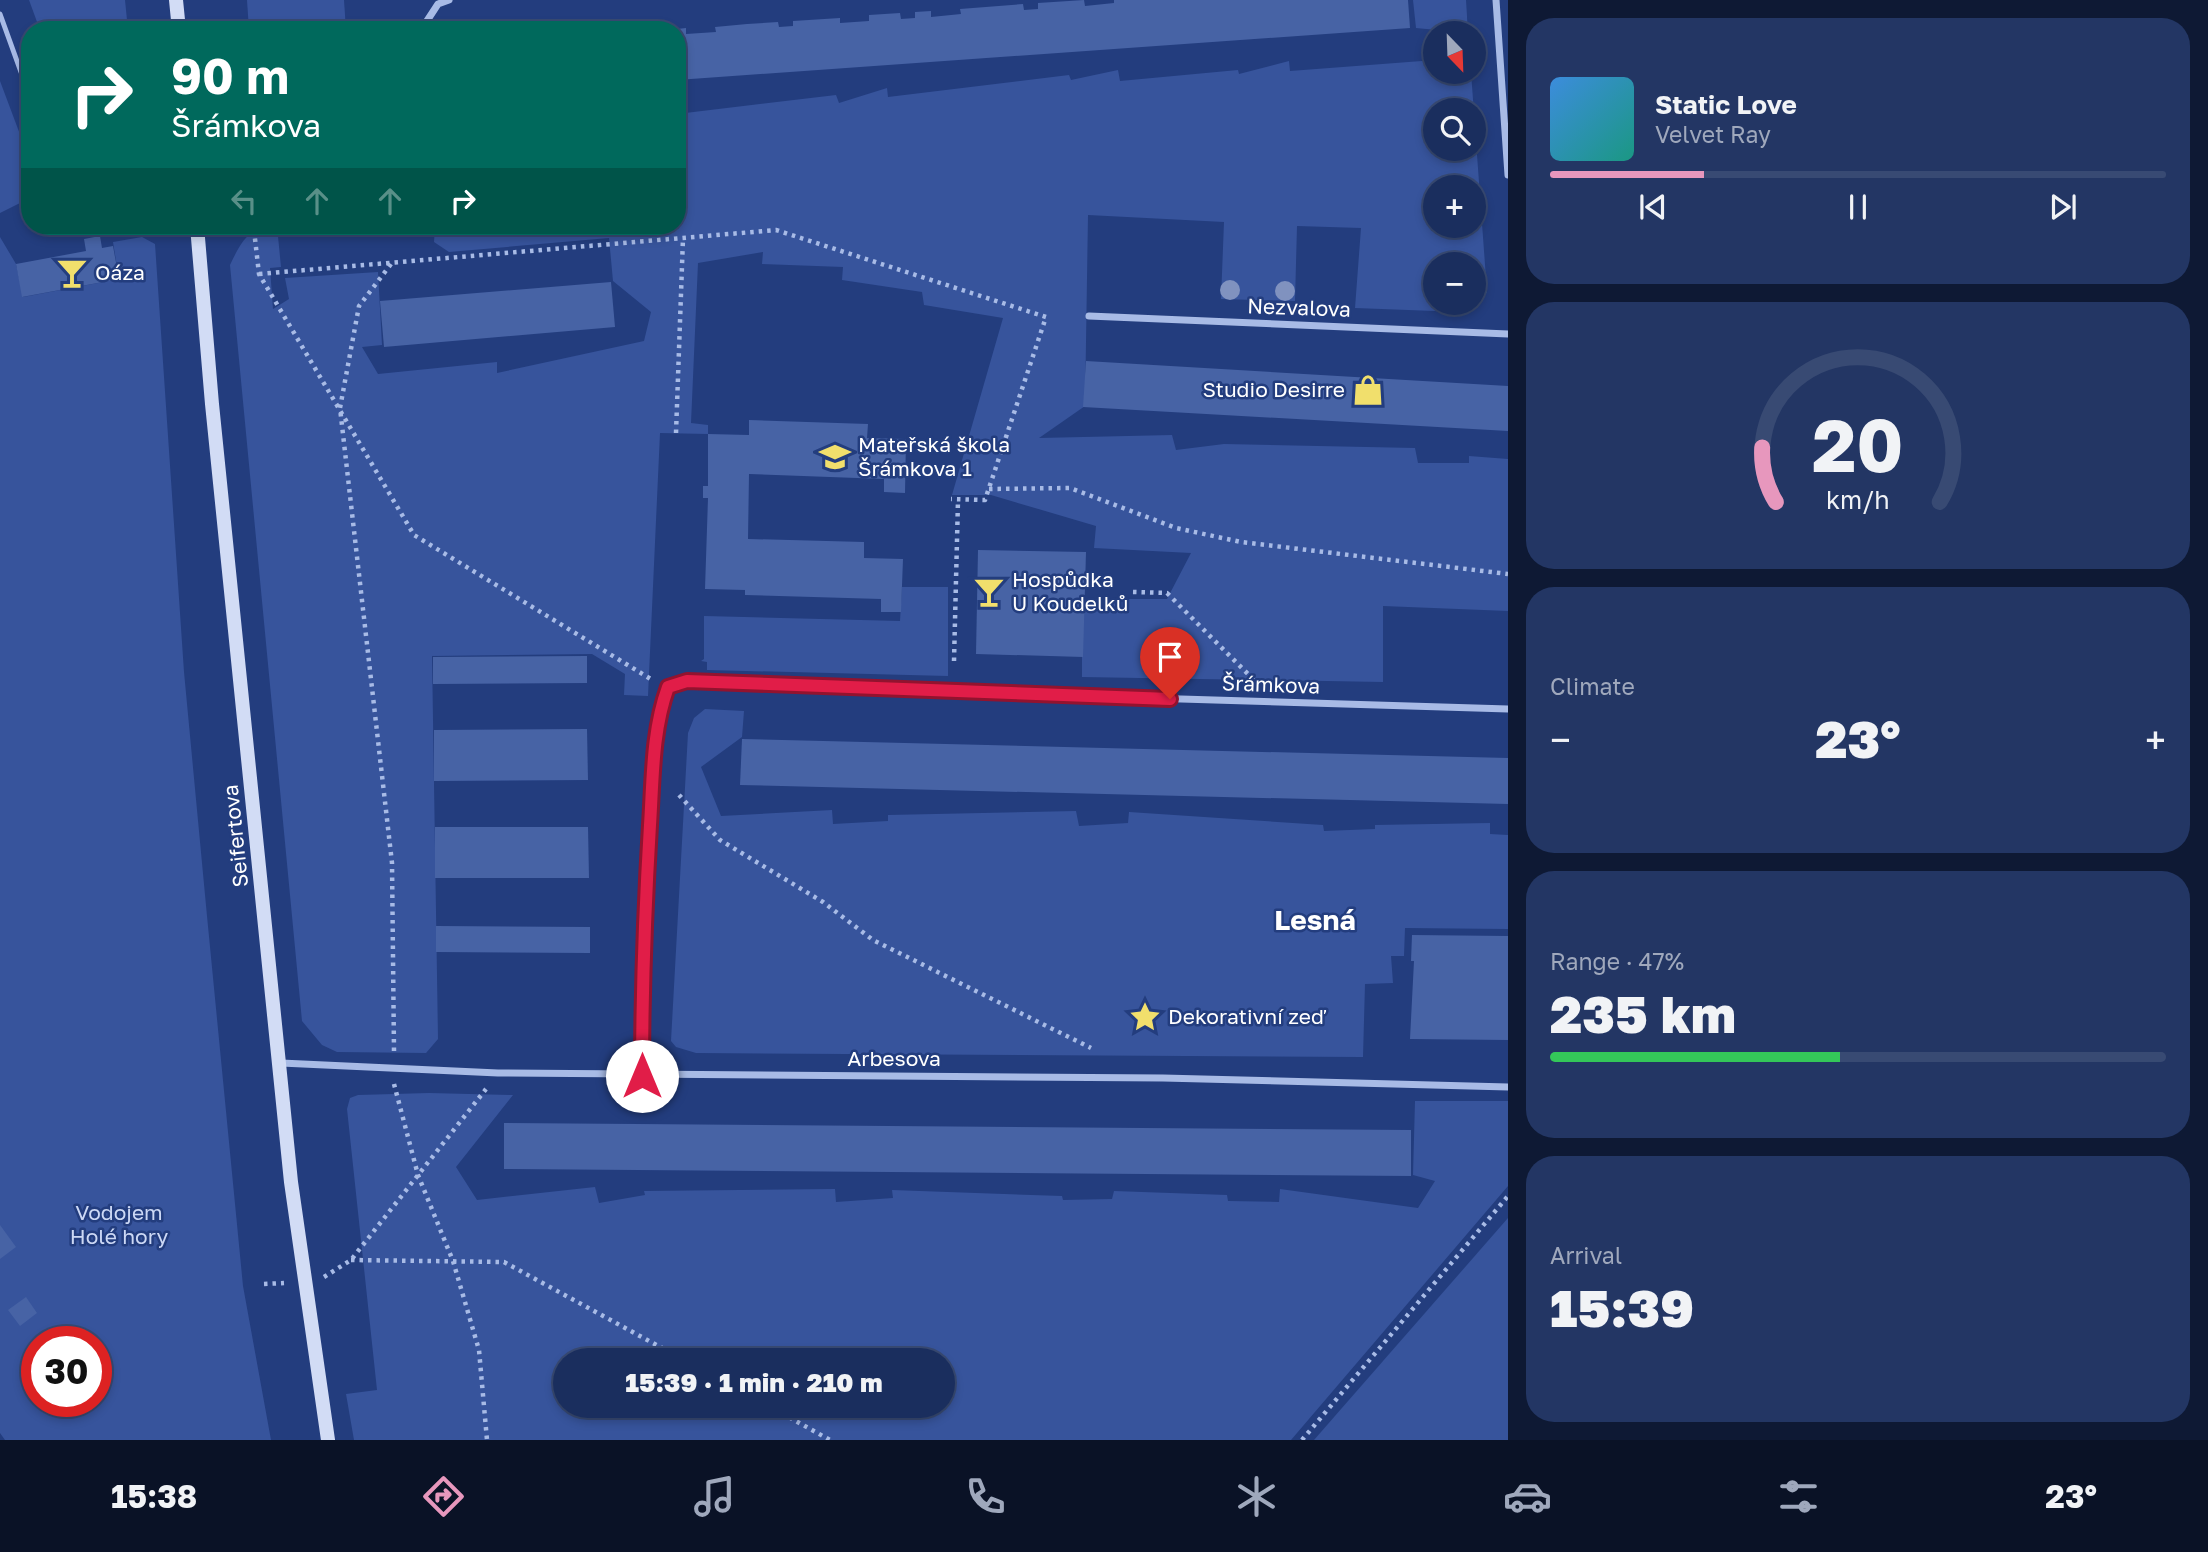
<!DOCTYPE html>
<html lang="en">
<head>
<meta charset="utf-8">
<style>
  :root { --surface:#1a2e5e; --page:#233664; --text:#f1f3f6; --muted:#9fa8bc; --line:#384a73; --accent:#e797bd }
  body { margin:0; font-family:"Golos Text",sans-serif; background:var(--page); color:var(--text); height:100vh; display:flex; flex-direction:column; font-size:26px; white-space:nowrap }
  * { box-sizing:border-box; margin:0 }
  p { font-size:23px; color:var(--muted) }
  .icon { flex:none; width:38px; height:38px; fill:none; stroke:currentColor; stroke-width:2; stroke-linecap:round; stroke-linejoin:round }
  .map { position:relative; flex:1; overflow:hidden }
  .drawer { display:flex; flex-direction:column; gap:18px; padding:18px; background:#0e1934; width:700px }
  .drawer>* { flex:none }
  .banner { position:absolute; left:21px; top:21px; width:665px; height:214px; border-radius:28px; box-shadow:0 4px 10px #0003,0 0 0 2px var(--line); background:#00695c; color:#fff; overflow:hidden }
  .needle { width:46px; rotate:157deg }
  .tools { position:absolute; left:1423px; top:21px; display:grid; gap:14px }
  .tools a { display:grid; place-items:center; width:63px; height:63px; border-radius:50%; background:var(--surface); box-shadow:0 4px 10px #0003,0 0 0 2px var(--line); font-size:35px }
  .speed { position:absolute; left:21px; top:1326px; display:flex; gap:14px; font-size:35px; font-weight:700; text-align:center }
  .speed>* { display:grid; place-content:center; width:91px; height:91px; border-radius:50%; background:var(--surface); box-shadow:0 4px 10px #0003,0 0 0 2px var(--line); line-height:1 }
  .speed .limit { border:10px solid #d22; background:#fff; color:#111 }
  .pin { position:absolute; display:grid; place-items:center; width:60px; height:60px; color:#fff; margin:-72px -30px; border-radius:50% 50% 50% 0; rotate:-45deg; box-shadow:0 0 7px #0007 }
  .pin .icon { rotate:45deg }
  .me { position:absolute; width:77px; margin:-38px; rotate:0deg; stroke-linejoin:round; filter:drop-shadow(0 0 5px #0008) }
  .turn { display:flex; align-items:center; gap:24px; height:147px; padding:0 35px; font-size:32px }
  .turn .icon { width:91px; height:91px; stroke-width:2.5 }
  .turn b { display:block; font-size:49px; line-height:60px }
  .lanes { display:flex; align-items:center; height:66px; padding:0 35px; background:#0003; justify-content:center; gap:35px; direction:ltr }
  .lanes .off { opacity:.35 }
  .big { font-size:52px; font-weight:800; line-height:1.1 }
  .drawer .tile { flex:1; display:flex; flex-direction:column; justify-content:center; gap:10px; min-width:0; padding:0 24px; border-radius:28px; background:var(--page) }
  .drawer .dial { align-items:center; gap:0 }
  .dial svg { height:182px; overflow:visible; fill:none; stroke:var(--line); stroke-width:7; stroke-linecap:round; text-anchor:middle }
  .dial text { fill:var(--text); stroke:none }
  .song { display:flex; align-items:center; gap:21px }
  .cover { width:84px; height:84px; border-radius:10px; background:linear-gradient(135deg,hsl(210 70% 55%),hsl(170 70% 35%)) }
  .played { height:7px; border-radius:4px; background:linear-gradient(90deg,var(--accent) 25%,var(--line) 25%) }
  .keys { display:flex; justify-content:space-around; direction:ltr }
  .heat { display:flex; justify-content:space-between; align-items:center; font-size:38px; direction:ltr }
  .charge { height:10px; border-radius:5px; background:linear-gradient(90deg,#34c759 47%,var(--line) 0) }
  .trip { position:absolute; left:553px; top:1348px; width:402px; height:70px; border-radius:35px; background:var(--surface); box-shadow:0 4px 10px #0003,0 0 0 2px var(--line); font-weight:800; line-height:70px; text-align:center }
  .tab-bar { display:flex; height:112px; justify-content:space-around; align-items:center; background:#0a1226; color:var(--muted) }
  .tab-bar .icon { width:49px; height:49px }
  .tab-bar .on { color:var(--accent) }
  .tab-bar b { font-size:32px; color:var(--text) }
  main { display:flex; flex:1; min-height:0 }
  .map>svg:first-child { display:block }
  .green { fill:#37549c; fill-rule:evenodd }
  .building { fill:#4763a5 }
  .lines { fill:none; stroke-linecap:round; stroke-linejoin:round }
  .path { stroke:#a8bbe6; stroke-width:4.5; stroke-dasharray:3.5 5; stroke-linecap:butt }
  .lane { stroke:#a8bbe6; stroke-width:5 }
  .street { stroke:#a8bbe6; stroke-width:7 }
  .secondary { stroke:#d2dcf5; stroke-width:14 }
  .tree { fill:#8092bf }
  .route-casing { stroke:#92132f; stroke-width:18 }
  .route { stroke:#e11d48; stroke-width:12 }
  .labels { text-anchor:middle; stroke-width:5; stroke-linejoin:round; paint-order:stroke }
  .poi-label { font-size:21px; fill:#fff; stroke:#233d7e; text-anchor:start }
  .street-label { font-size:21px; fill:#fff; stroke:#233d7e }
  .park-label { font-size:21px; fill:#ccd8f5; stroke:#233d7e }
  .district-label { font-size:28px; font-weight:bold; fill:#fff; stroke:#233d7e }
</style>
</head>
<body>
<main>
<div class="map">
<svg width="1508" height="1440" viewBox="0 0 1508 1440">
  <rect width="100%" height="100%" fill="#233d7e"/>
  <g class="green">
    <polygon points="29,0 125,0 128,30 40,30"/>
    <polygon points="247,0 344,0 346,30 249,30"/>
    <polygon points="1413,0 1466,0 1468,33 1416,28"/>
    <path d="M1435 60V72H1471L1487 292 1479 305 1461 312 1355 308 1361 228 1297 226 1295 301 1221 299 1224 222 1088 215 1085 406 1039 438 1172 435 1176 450 1224 444 1415 448 1418 463H1469V456L1508 459V611L1383 606V682L1082 677V599H1167L1191 553 1094 548 1096 526 991 495H952L1003 318 924 305 922 292 842 280 843 267 762 264 763 252 698 263 691 423 708 425V434L660 433 648 696 624 695 625 674 592 654 432 656 438 1039 426 1053 337 1052 322 1045 302 1021 230 265C241 242 249 226 277 226L281 267 270 268 273 309 289 299 285 278 378 272 382 345 362 347 378 374 497 362V373L644 341 651 312 613 281 609 238 449 252 434 242 435 226H677V114L836 95 839 103 887 88 888 97 1069 75 1071 80 1118 70 1120 81 1238 70 1239 74 1289 61 1290 71ZM1435 110H1474V149H1435ZM1435 187H1474V226H1435ZM1435 264H1474V303H1435Z"/>
    <polygon points="0,81 30,161 30,198 0,213"/>
    <path d="M0 237 16 264 23 297 119 279 113 242 142 237 155 244 184 672 207 916 243 1286 271 1440H5L0 1433ZM37 1342H96V1402H37Z"/>
    <polygon points="902,587 948,587 948,676 707,670 707,662 701,661 704,659 704,616 900,621"/>
    <polygon points="705,709 744,711 742,737 701,767 721,816 832,810 833,824 888,821 888,815 1076,811 1079,826 1128,823 1129,812 1323,825 1324,831 1375,829 1375,825 1490,823 1490,834 1508,835 1508,929 1405,928 1404,956 1391,956 1393,983 1365,984 1363,1057 696,1053 676,1047 671,1041 688,733 694,718"/>
    <path d="M429 1093 513 1095 456 1167 477 1200 595 1187 599 1203 645 1195 644 1191 835 1189 836 1202 893 1198 892 1190 1062 1196 1063 1200 1112 1199 1114 1191 1227 1195 1228 1201 1279 1202 1280 1189 1418 1208 1435 1181 1413 1175 1415 1101H1508V1186L1291 1440H354L346 1394 377 1390 347 1109 350 1098 358 1095ZM565 1360H943V1405H565Z"/>
    <polygon points="1508,1218 1508,1440 1314,1440"/>
  </g>
  <g class="building">
    <polygon points="1084,0 1085,6 1114,3 1114,0 1408,0 1410,28 677,80 677,29 686,28 686,34 716,32 715,27 747,24 778,22 779,27 793,26 793,21 840,18 840,23 869,21 869,15 900,13 901,19 915,18 915,12 931,11 931,17 961,14 960,9 1023,4 1024,10 1038,9 1038,3"/>
    <polygon points="100,236 102,248 113,246 119,279 22,297 16,264 86,251 84,239"/>
    <polygon points="611,282 615,327 384,347 380,301"/>
    <polygon points="1086,361 1508,386 1508,431 1083,407"/>
    <polygon points="749,420 868,424 867,438 906,439 905,493 884,492 884,479 749,474 748,539 864,542 864,558 903,559 901,612 881,612 881,599 745,595 745,590 705,589 708,498 703,498 703,486 708,486 708,434 749,435"/>
    <polygon points="978,550 1086,552 1083,657 976,654"/>
    <polygon points="587,656 587,683 433,684 433,657"/>
    <polygon points="587,729 588,780 434,781 434,730"/>
    <polygon points="742,739 1508,758 1508,804 740,785"/>
    <polygon points="435,827 588,827 589,878 435,878"/>
    <polygon points="436,926 590,927 590,953 436,952"/>
    <polygon points="1412,935 1508,936 1508,1040 1410,1039 1414,961 1411,961"/>
    <polygon points="504,1123 1411,1130 1411,1176 504,1169"/>
    <polygon points="0,1225 16,1247 0,1259"/>
    <polygon points="26,1297 37,1313 20,1326 8,1310"/>
  </g>
  <g class="lines">
    <g class="path">
      <polyline points="254,230 259,274 414,535 654,681"/>
      <polyline points="391,264 359,306 340,408 392,863 394,1051"/>
      <polyline points="259,274 776,230 1046,317 985,500 951,499"/>
      <polyline points="676,433 683,238"/>
      <polyline points="989,489 1070,488 1176,528 1241,542 1508,574"/>
      <polyline points="1133,592 1167,593 1259,685"/>
      <polyline points="954,661 958,500"/>
      <polyline points="679,795 720,840 823,902 873,940 1091,1048"/>
      <polyline points="394,1084 418,1175 453,1261 479,1350 487,1440"/>
      <polyline points="351,1260 504,1262 684,1360"/>
      <polyline points="324,1277 351,1260 486,1089"/>
      <polyline points="264,1284 284,1283"/>
      <polyline points="767,1405 830,1440"/>
      <polyline points="1302,1440 1508,1196"/>
    </g>
    <g class="lane">
      <polyline points="0,14 30,97"/>
      <polyline points="76,226 82,226"/>
    </g>
    <g class="street">
      <polyline points="1496,0 1508,175"/>
      <polyline points="421,30 438,4 449,0"/>
      <polyline points="1089,316 1508,334"/>
      <polyline points="281,1063 498,1073 1163,1078 1508,1087"/>
      <path d="M642 1076C642 990 645 905 650 819 653 775 653 730 668 687L687 681 954 692 1508 709"/>
    </g>
    <g class="secondary">
      <polyline points="176,0 179,30"/>
      <polyline points="197,226 212,404 291,1182 328,1440"/>
    </g>
  </g>
  <g class="tree">
    <circle cx="1230" cy="290" r="10"/>
    <circle cx="1285" cy="291" r="10"/>
  </g>
  <g class="lines">
    <defs>
      <path id="route" d="M642 1076C642 992 645 908 650 825 653 779 652 731 668 687L687 681 1170 699"/>
    </defs>
    <use href="#route" class="route-casing"/>
    <use href="#route" class="route"/>
  </g>
  <defs>
    <symbol id="bar-bare" viewBox="-9 -9 18 18"><path d="M-6-5H6L.8 .8V4.5H3.5V6h-7V4.5H-.8V.8Z" fill="#f1df6c" stroke="#233d7e" stroke-width="2.5" paint-order="stroke"/></symbol>
    <symbol id="shop-bare" viewBox="-9 -9 18 18"><path d="M-5-2.5h2.3a2.7 3.5 0 0 1 5.4 0H5L5.5 6h-11ZM-1.5-2.5h3a1.5 2.3 0 0 0-3 0Z" fill="#f1df6c" stroke="#233d7e" stroke-width="2.5" paint-order="stroke"/></symbol>
    <symbol id="school-bare" viewBox="-9 -9 18 18"><path d="M0-5L7-2L0 1L-7-2ZM-4 1L0 2.5L4 1V4Q0 6-4 4Z" fill="#f1df6c" stroke="#233d7e" stroke-width="2.5" paint-order="stroke"/></symbol>
    <symbol id="sight-bare" viewBox="-9 -9 18 18"><path d="M0-6L1.8-2.2L6-1.7L2.9 1.2L3.7 5.4L0 3.3L-3.7 5.4L-2.9 1.2L-6-1.7L-1.8-2.2Z" fill="#f1df6c" stroke="#233d7e" stroke-width="2.5" paint-order="stroke"/></symbol>
  </defs>
  <g fill-rule="evenodd">
    <use href="#bar-bare" x="50" y="251" width="44" height="44"/>
    <use href="#shop-bare" x="1346" y="368" width="44" height="44"/>
    <use href="#school-bare" x="813" y="435" width="44" height="44"/>
    <use href="#bar-bare" x="967" y="570" width="44" height="44"/>
    <use href="#sight-bare" x="1123" y="995" width="44" height="44"/>
  </g>
  <g class="labels">
    <g class="poi-label">
      <text x="95" y="280">Oáza</text>
      <text x="1345" y="397" text-anchor="end">Studio Desirre</text>
      <text x="858" y="452">Mateřská škola<tspan x="858" dy="24">Šrámkova 1</tspan></text>
      <text x="1012" y="587">Hospůdka<tspan x="1012" dy="24">U Koudelků</tspan></text>
      <text x="1168" y="1024">Dekorativní zeď</text>
    </g>
    <g class="street-label">
      <text transform="translate(1299 308) rotate(2)" y="7">Nezvalova</text>
      <text transform="translate(1271 685) rotate(2)" y="7">Šrámkova</text>
      <text transform="translate(236 836) rotate(-96)" y="7">Seifertova</text>
      <text x="894" y="1066">Arbesova</text>
    </g>
    <g class="park-label">
      <text x="119" y="1220">Vodojem<tspan x="119" dy="24">Holé hory</tspan></text>
    </g>
    <g class="district-label">
      <text x="1315" y="930">Lesná</text>
    </g>
  </g>
</svg>
<div class="tools">
<a><svg class="needle" viewBox="-14 -14 28 28"><path d="M0-13l5 13h-10z" fill="#e53935"/><path d="M0 13l5-13h-10z" fill="#9fa8bc"/></svg></a>
<a><svg class="icon" aria-label="search" viewBox="0 0 24 24"><circle cx="10" cy="10" r="6"/><path d="M15 15l6 6"/></svg></a>
<a>+</a>
<a>−</a>
</div>
<div class="speed"><div class="limit">30</div></div>
<div class="pin" style="left:1170px;top:699px;background:#d93025"><svg class="icon" aria-label="arrive" viewBox="0 0 24 24"><path d="M6 21V4h12l-3 4 3 4H6"/></svg></div>
<svg class="me" style="left:642px;top:1076px" viewBox="-20 -20 40 40"><circle r="19" fill="#fff"/><path d="M0-13L10 11 0 6-10 11z" fill="#e11d48"/></svg>
<div class="trip">15:39 · 1 min · 210 m</div>
<div class="banner">
<div class="turn"><svg class="icon" aria-label="right" viewBox="0 0 24 24"><path d="M7 20v-9h11M14 6l5 5-5 5"/></svg><div><b>90 m</b>Šrámkova</div></div>
<div class="lanes"><svg class="icon off" aria-label="left" viewBox="0 0 24 24"><path d="M17 20v-9H6M10 6l-5 5 5 5"/></svg><svg class="icon off" aria-label="ahead" viewBox="0 0 24 24"><path d="M12 20V5M6 11l6-6 6 6"/></svg><svg class="icon off" aria-label="ahead" viewBox="0 0 24 24"><path d="M12 20V5M6 11l6-6 6 6"/></svg><svg class="icon" aria-label="right" viewBox="0 0 24 24"><path d="M7 20v-9h11M14 6l5 5-5 5"/></svg></div>
</div>
</div>
<section class="drawer">
<div class="tile">
<div class="song"><i class="cover"></i><div><b>Static Love</b><p>Velvet Ray</p></div></div>
<div class="played"></div>
<div class="keys"><svg class="icon" aria-label="previous" viewBox="0 0 24 24"><path d="M18 5L8 12l10 7zM5 5v14"/></svg><svg class="icon" aria-label="pause" viewBox="0 0 24 24"><path d="M8 5v14M16 5v14"/></svg><svg class="icon" aria-label="next" viewBox="0 0 24 24"><path d="M6 5l10 7-10 7zM19 5v14"/></svg></div>
</div>
<div class="tile dial"><svg viewBox="0 0 100 80">
<path d="M14 69A42 42 0 1 1 86 69"/>
<path d="M14 69A42 42 0 0 1 8 45" stroke="#e797bd"/>
<text x="50" y="56" font-size="32" font-weight="700">20</text>
<text x="50" y="72" font-size="11">km/h</text>
</svg></div>
<div class="tile"><p>Climate</p>
<div class="heat"><a>−</a><b class="big">23°</b><a>+</a></div>
</div>
<div class="tile"><p>Range · 47%</p><b class="big">235 km</b><div class="charge"></div></div>
<div class="tile"><p>Arrival</p><b class="big">15:39</b></div>
</section>
</main>
<nav class="tab-bar">
<b>15:38</b>
<svg class="icon on" aria-label="directions" viewBox="0 0 24 24"><path d="M12 3l9 9-9 9-9-9zM9 14v-3h6M13 9l2 2-2 2"/></svg>
<svg class="icon" aria-label="music" viewBox="0 0 24 24"><path d="M9 18V5l10-2v13"/><circle cx="6" cy="18" r="3"/><circle cx="16" cy="16" r="3"/></svg>
<svg class="icon" aria-label="phone" viewBox="0 0 24 24"><path d="M5 4h4l2 5-3 2q2 4 5 5l2-3 5 2v4C11 20 4 13 5 4z"/></svg>
<svg class="icon" aria-label="climate" viewBox="0 0 24 24"><path d="M12 3v18M4 7l16 10M4 17L20 7"/></svg>
<svg class="icon" aria-label="car" viewBox="0 0 24 24"><path d="M5 17H2v-5l4-1 3-4h7l3 4 3 1v5h-3M9 17h6M6 11h13"/><circle cx="7" cy="17" r="2"/><circle cx="17" cy="17" r="2"/></svg>
<svg class="icon" aria-label="filters" viewBox="0 0 24 24"><path d="M4 7h16M4 17h16"/><circle cx="9" cy="7" r="2"/><circle cx="15" cy="17" r="2"/></svg>
<b>23°</b>
</nav>
</body>
</html>
